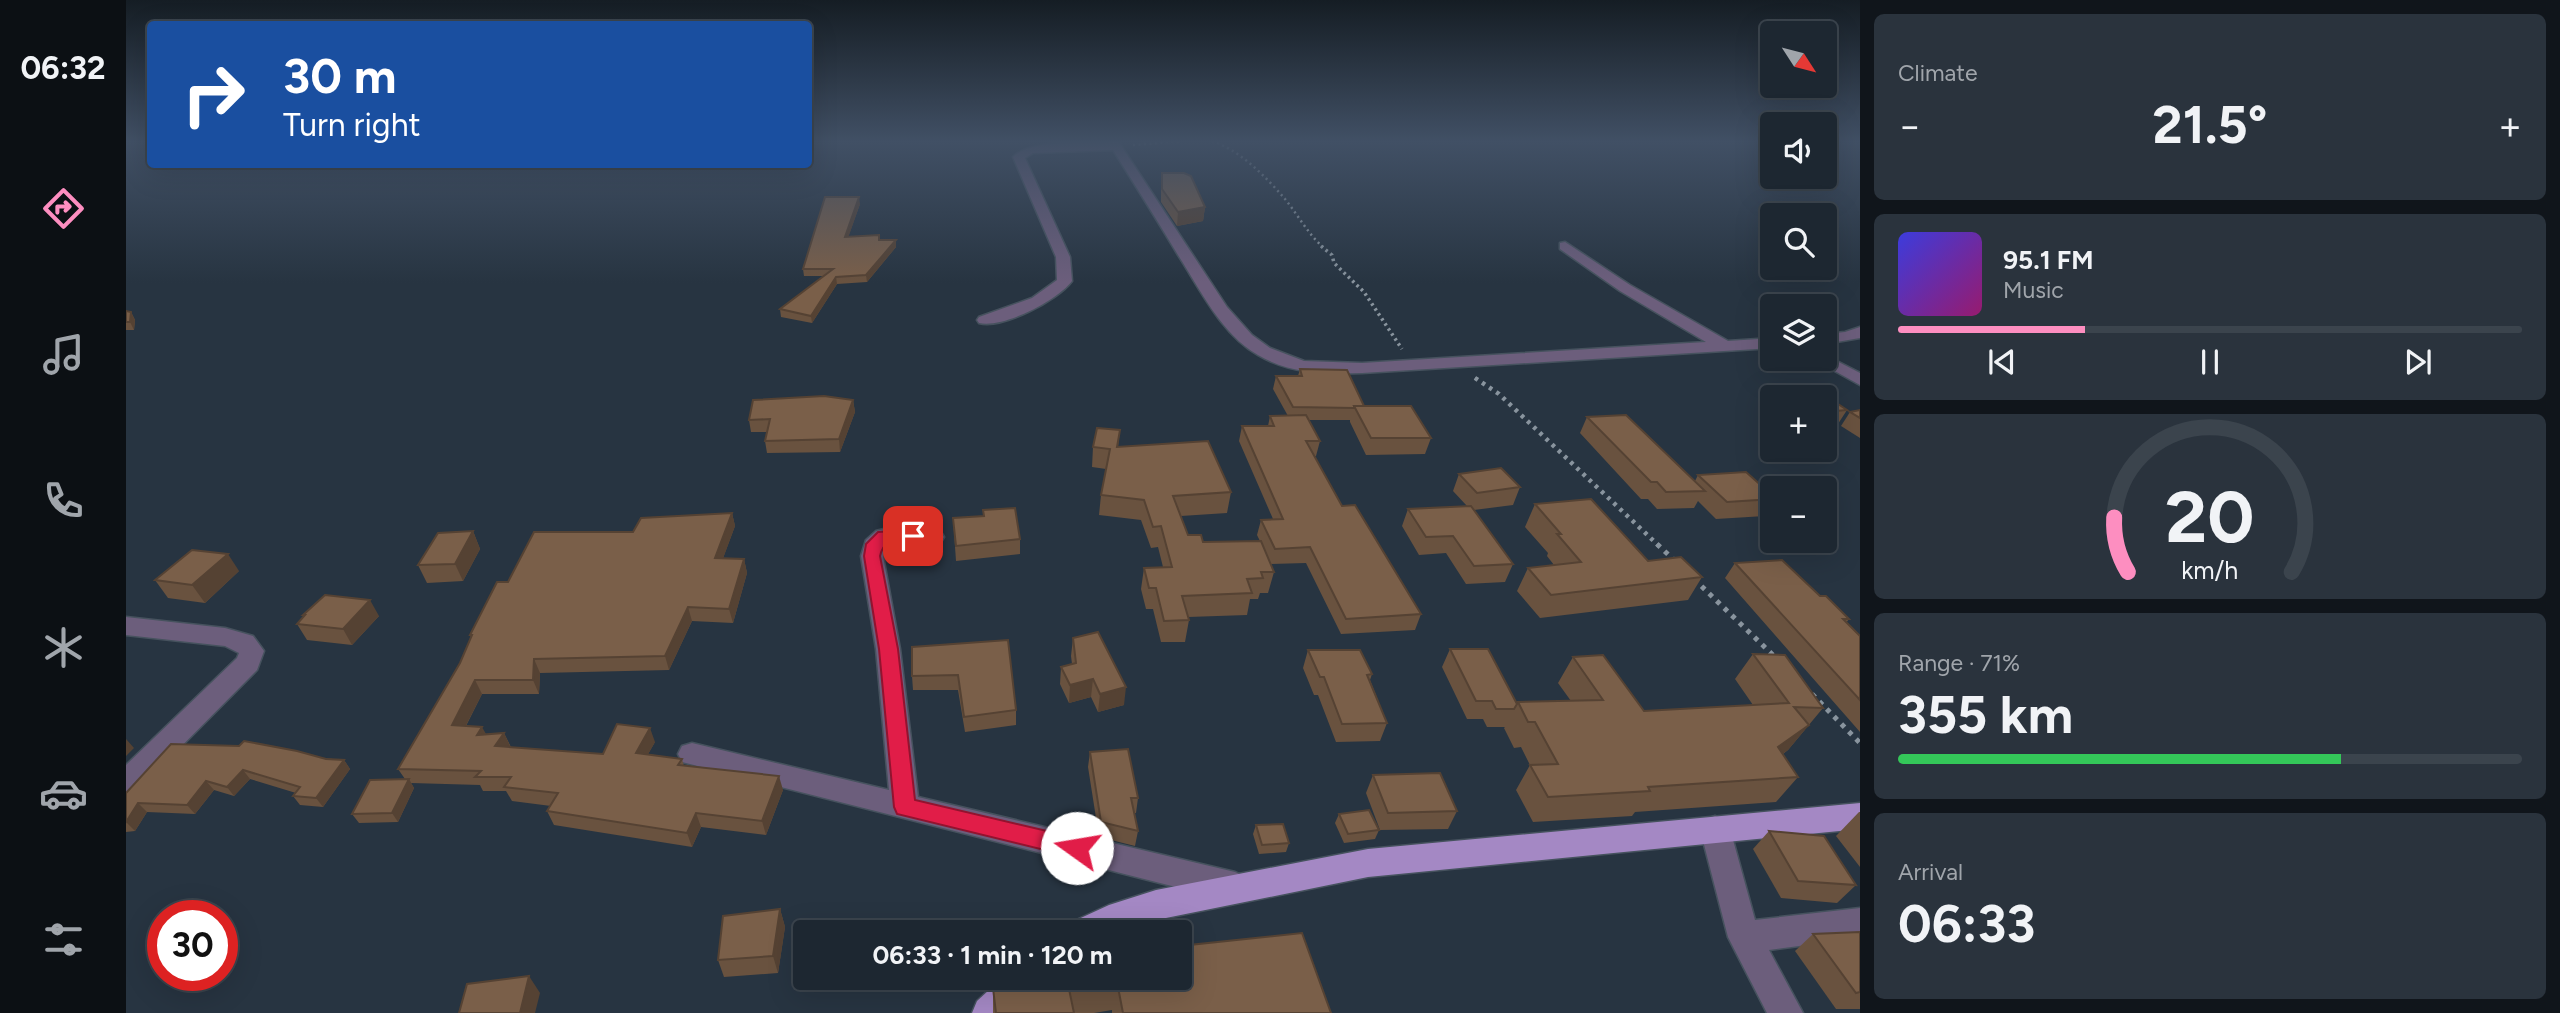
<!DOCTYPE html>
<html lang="en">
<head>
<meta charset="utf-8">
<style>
  :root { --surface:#1d2731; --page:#2a333d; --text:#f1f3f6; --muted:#a0a5ab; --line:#3b444d; --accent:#fd8ec0 }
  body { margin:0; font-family:Figtree,sans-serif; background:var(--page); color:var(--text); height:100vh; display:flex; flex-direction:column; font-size:26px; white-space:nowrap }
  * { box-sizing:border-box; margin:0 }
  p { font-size:23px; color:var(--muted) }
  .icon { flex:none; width:38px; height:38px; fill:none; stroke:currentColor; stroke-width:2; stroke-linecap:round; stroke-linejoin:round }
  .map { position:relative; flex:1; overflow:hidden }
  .sheet { display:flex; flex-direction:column; gap:14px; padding:14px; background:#10151b; width:700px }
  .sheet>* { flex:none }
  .hud { position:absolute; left:21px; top:21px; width:665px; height:147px; border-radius:7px; box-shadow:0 7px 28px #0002,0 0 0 2px var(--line); background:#1a4fa0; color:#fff; overflow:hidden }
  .needle { width:46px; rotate:126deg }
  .controls { position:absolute; left:1634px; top:21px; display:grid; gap:14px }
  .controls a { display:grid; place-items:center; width:77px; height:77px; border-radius:7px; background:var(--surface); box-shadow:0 7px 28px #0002,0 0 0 2px var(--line); font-size:35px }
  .speed { position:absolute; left:21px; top:900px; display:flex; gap:14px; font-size:35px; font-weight:700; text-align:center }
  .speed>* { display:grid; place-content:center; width:91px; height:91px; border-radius:50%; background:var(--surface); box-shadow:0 7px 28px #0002,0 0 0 2px var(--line); line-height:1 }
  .speed .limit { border:10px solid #d22; background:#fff; color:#111 }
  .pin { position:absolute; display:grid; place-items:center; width:60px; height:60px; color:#fff; margin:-30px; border-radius:14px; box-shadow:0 4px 10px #0006 }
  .me { position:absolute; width:77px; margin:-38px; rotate:283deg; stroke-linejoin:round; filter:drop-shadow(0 0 5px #0008) }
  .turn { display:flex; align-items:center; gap:24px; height:147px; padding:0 21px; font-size:32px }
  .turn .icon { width:91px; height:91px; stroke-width:2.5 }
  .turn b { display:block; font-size:49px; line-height:60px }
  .big { font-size:52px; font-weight:700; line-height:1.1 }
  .sheet .card { flex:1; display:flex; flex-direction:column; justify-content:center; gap:10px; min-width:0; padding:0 24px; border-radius:10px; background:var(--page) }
  .sheet .dial { align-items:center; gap:0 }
  .dial svg { height:182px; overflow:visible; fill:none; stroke:var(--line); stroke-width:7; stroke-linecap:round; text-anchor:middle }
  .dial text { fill:var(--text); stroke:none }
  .song { display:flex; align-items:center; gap:21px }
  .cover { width:84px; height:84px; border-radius:10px; background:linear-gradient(135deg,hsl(240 70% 55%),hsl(320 70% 35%)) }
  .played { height:7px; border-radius:4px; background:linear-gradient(90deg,var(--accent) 30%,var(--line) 30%) }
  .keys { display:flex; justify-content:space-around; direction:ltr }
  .heat { display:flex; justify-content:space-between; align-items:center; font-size:38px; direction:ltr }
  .charge { height:10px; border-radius:5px; background:linear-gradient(90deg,#34c759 71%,var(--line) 0) }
  .trip { position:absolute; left:667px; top:920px; width:399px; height:70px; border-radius:7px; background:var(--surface); box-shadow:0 7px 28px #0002,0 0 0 2px var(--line); font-weight:700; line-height:70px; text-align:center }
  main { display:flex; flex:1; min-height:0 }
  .tab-bar { display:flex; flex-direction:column; width:126px; justify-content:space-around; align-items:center; background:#0c1014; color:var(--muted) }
  .tab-bar .icon { width:49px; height:49px }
  .tab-bar .active { color:var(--accent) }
  .tab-bar b { font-size:32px; color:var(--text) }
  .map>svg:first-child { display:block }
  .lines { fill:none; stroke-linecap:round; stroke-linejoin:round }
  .minor-casing { stroke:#46525e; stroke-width:3 }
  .major-casing { stroke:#46525e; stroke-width:3 }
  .path-far3 { stroke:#89949e; stroke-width:2.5; stroke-dasharray:2 3.5; stroke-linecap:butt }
  .path-far2 { stroke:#89949e; stroke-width:3.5; stroke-dasharray:2.5 3.5; stroke-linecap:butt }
  .path-far1 { stroke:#89949e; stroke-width:4.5; stroke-dasharray:3.5 5; stroke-linecap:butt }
  .path { stroke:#89949e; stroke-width:5; stroke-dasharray:4.5 6; stroke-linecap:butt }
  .minor { fill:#6c5e7c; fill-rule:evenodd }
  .major { fill:#a488c4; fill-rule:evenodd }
  .wall { fill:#69523f }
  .shaded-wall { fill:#554233 }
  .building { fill:#7a5f49; stroke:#554233; stroke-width:2 }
  .route { fill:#e11d48; stroke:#92132f; stroke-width:2 }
</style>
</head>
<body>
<main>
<nav class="tab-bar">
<b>06:32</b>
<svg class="icon active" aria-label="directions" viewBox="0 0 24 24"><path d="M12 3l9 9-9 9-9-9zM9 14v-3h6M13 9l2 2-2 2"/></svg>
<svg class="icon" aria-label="music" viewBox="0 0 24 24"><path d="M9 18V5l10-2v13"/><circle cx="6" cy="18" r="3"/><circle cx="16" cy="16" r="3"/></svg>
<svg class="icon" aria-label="phone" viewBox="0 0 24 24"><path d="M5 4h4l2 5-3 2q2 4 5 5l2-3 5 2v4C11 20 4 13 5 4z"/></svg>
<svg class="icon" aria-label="climate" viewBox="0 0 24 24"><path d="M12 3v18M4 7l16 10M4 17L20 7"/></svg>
<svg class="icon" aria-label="car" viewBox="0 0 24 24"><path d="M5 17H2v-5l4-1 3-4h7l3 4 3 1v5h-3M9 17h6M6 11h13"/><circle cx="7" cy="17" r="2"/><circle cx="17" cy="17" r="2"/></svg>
<svg class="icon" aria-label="filters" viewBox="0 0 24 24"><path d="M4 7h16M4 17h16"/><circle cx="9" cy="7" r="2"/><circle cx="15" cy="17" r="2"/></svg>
</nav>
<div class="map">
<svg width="1734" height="1013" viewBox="0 0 1734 1013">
  <rect width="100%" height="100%" fill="#273441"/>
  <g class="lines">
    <defs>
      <g id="minor">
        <path d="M982 141H992L1101 307 1126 335 1144 348 1178 361 1236 363 1580 342 1494 291 1434 249V243L1439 242 1504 285 1602 341 1647 338V348L1236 373C1199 374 1164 374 1132 355 1095 334 1074 289 1052 255 1031 220 1009 185 987 150L907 153 899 158 944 257 946 281C932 300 877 329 853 323L851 320 853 317 906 298 931 280 930 257 887 157C905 139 957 144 983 143Z"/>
        <polygon points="1734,327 1734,338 1699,344 1699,334 1719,332"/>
        <polygon points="1699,355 1734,373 1734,385 1687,359 1699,359"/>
        <polygon points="758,529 807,530 815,532 818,537 815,542 763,543 759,548 757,556 774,649 792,797 1109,872 1120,877 1125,887 1120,897 1109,902 556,762 552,754 556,746 566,743 763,790 750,649 735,556 740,540 750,531"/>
        <polygon points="0,617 99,628 127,636 138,651 131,670 10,792 0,795 0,765 111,658 113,653 99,646 0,635"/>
        <polygon points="1589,816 1599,820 1604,829 1629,920 1734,908 1734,938 1643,950 1677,1013 1641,1013 1602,937 1574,829 1579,820"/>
      </g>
      <g id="major">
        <polygon points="1734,803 1734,829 1242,877 1030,920 991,933 941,933 946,922 983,905 1030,890 1242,849"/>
        <polygon points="876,978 919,978 914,990 889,1013 846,1013 851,1001"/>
      </g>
    </defs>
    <use href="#minor" class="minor-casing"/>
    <use href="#major" class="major-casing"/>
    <g class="path-far3">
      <path d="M1086 141C1114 150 1140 177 1159 199 1172 215 1182 234 1197 247"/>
      <polyline points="1007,145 1055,141"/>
    </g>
    <g class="path-far2">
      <polyline points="1195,246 1206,255 1208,263 1238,292 1276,349"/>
      <polyline points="1349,378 1352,380"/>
    </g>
    <polyline class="path-far1" points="1349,378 1373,394 1533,546"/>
    <g class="path">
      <polyline points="1531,544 1549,561"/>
      <polyline points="1568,579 1650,658"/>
      <polyline points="1686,694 1734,743"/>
    </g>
    <use href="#minor" class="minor"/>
    <use href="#major" class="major"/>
  </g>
  <g class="wall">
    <polygon points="1036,173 1079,207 1077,221 1051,226 1035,202 1035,186"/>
    <polygon points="734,204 722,237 753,240 770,240 770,247 741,282 711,284 686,323 655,317 654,309 698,276 678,276 677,269"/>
    <polygon points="0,311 5,312 9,320 8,330 0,330"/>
    <polygon points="1174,369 1238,406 1305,438 1299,454 1240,455 1224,422 1224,420 1183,420 1194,441 1190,456 1188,456 1216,506 1295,614 1289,630 1215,634 1180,563 1145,564 1148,572 1142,593 1134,593 1132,599 1124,599 1121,615 1062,617 1063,620 1059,642 1035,642 1027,609 1020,609 1015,589 1018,568 1037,567 1032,547 1025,548 1015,520 973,515 975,495 980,469 966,467 967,447 994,430 992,447 1105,492 1101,513 1055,516 1062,535 1077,542 1134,541 1131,535 1135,520 1147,519 1113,441 1116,426 1142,426 1144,416 1162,416 1147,389 1150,376 1172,376"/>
    <polygon points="1694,392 1721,410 1710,427 1699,428 1699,397 1653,397 1654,395"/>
    <polygon points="727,400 729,412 714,452 641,453 639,441 641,432 625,432 623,420"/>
    <polygon points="1734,410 1734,438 1715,426 1724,412"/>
    <polygon points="1461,417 1569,481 1572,475 1647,496 1647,504 1639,516 1590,519 1572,501 1568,508 1531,509 1522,499 1515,499 1454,433"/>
    <polygon points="1333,474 1394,487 1387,505 1348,510 1387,564 1379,582 1340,584 1320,553 1293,555 1276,526 1282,509 1341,506 1327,491"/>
    <polygon points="1409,504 1522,561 1576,577 1562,600 1414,618 1391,591 1402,568 1428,565 1421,556 1422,553 1399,527"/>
    <polygon points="857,510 894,539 894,554 830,561 827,518 857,516"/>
    <polygon points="606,513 609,526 597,558 618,559 621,573 607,623 566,621 543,670 414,673 413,694 356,694 340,726 360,734 378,733 385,747 477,754 529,742 522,754 556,759 558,766 657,790 640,835 575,827 566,847 428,825 421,811 425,806 386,801 380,791 357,791 354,785 285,783 288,788 272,822 233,823 226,814 279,779 272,769 334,663 345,638 344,635 382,582 507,532"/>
    <polygon points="347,531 354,549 337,581 301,583 292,565"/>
    <polygon points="1609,563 1694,596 1723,619 1720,623 1734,636 1734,732 1599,578"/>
    <polygon points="113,571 79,603 42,598 29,580"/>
    <polygon points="177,615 253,616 226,645 181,640 171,624 178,617"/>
    <polygon points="947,638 998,705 972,712 965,697 943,703 934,684 935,667 946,664 945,656"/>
    <polygon points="786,647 890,710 890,725 839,732 832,690 787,690 786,676"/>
    <polygon points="1324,649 1391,704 1392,702 1445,701 1432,683 1447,657 1518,711 1627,705 1609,679 1627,654 1697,708 1662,750 1657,754 1672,777 1650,802 1509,812 1506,816 1407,822 1390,790 1404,765 1395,747 1388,748 1378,728 1379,727 1361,727 1357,719 1341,719 1316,667"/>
    <polygon points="1182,650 1246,674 1244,680 1261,723 1254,741 1210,742 1192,695 1188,695 1177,668"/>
    <polygon points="45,744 218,760 224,769 197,807 174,805 167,796 170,793 124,779 108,796 88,790 69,814 21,812 9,831 0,832 0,793"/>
    <polygon points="964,752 1012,798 1010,813 1008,813 1012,831 1009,846 973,837 962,767"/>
    <polygon points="1247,775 1331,811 1322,829 1254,830 1240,793"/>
    <polygon points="1733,812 1734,812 1734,867 1710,836"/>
    <polygon points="1213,814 1253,830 1249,839 1218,843 1209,823"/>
    <polygon points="1130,825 1163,843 1160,852 1133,854 1127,834"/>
    <polygon points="1643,831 1730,885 1711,903 1655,898 1627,849"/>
    <polygon points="654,909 659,927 652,973 598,977 592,960"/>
    <polygon points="1734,932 1734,1009 1710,1009 1669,951 1687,934"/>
    <polygon points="912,978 1054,978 1205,1013 986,1013 986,1010 968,1013 867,1013 867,988 890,988 912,980"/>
  </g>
  <g class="shaded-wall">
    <polygon points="733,197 734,204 720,244 719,237"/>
    <polygon points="1079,207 1077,221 1051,226 1052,212"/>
    <polygon points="770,240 770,247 741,282 740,275"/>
    <polygon points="710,277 711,284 686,323 685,316"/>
    <polygon points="5,312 9,320 8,330 4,322"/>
    <polygon points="727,400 729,412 714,452 713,439"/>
    <polygon points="606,513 609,526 592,572 589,558"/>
    <polygon points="347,531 354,549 337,581 329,564"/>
    <polygon points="102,554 113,571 79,603 66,585"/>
    <polygon points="618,559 621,573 607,623 603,609"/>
    <polygon points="244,600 253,616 226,645 217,629"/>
    <polygon points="562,607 566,621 543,670 539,656"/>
    <polygon points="408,659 414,673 413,694 407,680"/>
    <polygon points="967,679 965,697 943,703 944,685"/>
    <polygon points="349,680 356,694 333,739 326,725"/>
    <polygon points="1000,687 998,705 972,712 974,694"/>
    <polygon points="1683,725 1662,750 1631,772 1652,747"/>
    <polygon points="356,727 364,741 351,735"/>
    <polygon points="524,728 529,742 515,767 510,753"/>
    <polygon points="378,733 385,748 369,746"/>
    <polygon points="0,739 8,748 0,756"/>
    <polygon points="218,760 224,769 197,807 190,798"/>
    <polygon points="117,770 124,779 108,796 101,787"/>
    <polygon points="653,776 657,790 640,835 636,821"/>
    <polygon points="283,779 288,788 272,822 266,813"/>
    <polygon points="80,781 88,790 69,814 61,805"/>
    <polygon points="12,803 21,812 9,831 0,822"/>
    <polygon points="570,813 575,827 566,847 561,833"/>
    <polygon points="654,909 659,927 652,973 647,956"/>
    <polygon points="403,976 414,993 409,1013 394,1013"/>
  </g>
  <g class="building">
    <polygon points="1036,173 1058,173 1065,176 1079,207 1052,212 1036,189"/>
    <polygon points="699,197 733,197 719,237 753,235 753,240 770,240 740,275 710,277 685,316 654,309 707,269 677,269"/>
    <polygon points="0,311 5,312 4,322 0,322"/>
    <polygon points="1174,369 1221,370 1238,406 1228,406 1228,408 1167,407 1150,376 1176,376"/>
    <polygon points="1694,392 1721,410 1699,412 1699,397 1658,397 1654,395"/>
    <polygon points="698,396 727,400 713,439 639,441 644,419 623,420 627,400"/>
    <polygon points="1228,406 1285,406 1305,438 1245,438"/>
    <polygon points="1734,410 1734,418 1724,412"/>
    <polygon points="1180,415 1194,441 1180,441 1216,506 1229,505 1295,614 1220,619 1184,547 1149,549 1135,520 1157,519 1116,426 1148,426 1144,416"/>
    <polygon points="1500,415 1579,491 1540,492 1531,482 1525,482 1461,417"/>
    <polygon points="971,428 994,430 991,447 1082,441 1105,492 1047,496 1062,535 1075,535 1077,542 1135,541 1148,572 1135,572 1137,578 1121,579 1126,593 1056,596 1063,620 1038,621 1030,588 1023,588 1018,568 1046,567 1035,526 1027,527 1018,500 975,495 984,449 967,447"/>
    <polygon points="1375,468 1394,487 1351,493 1333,474"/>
    <polygon points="1620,472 1647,496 1647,499 1601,502 1572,475"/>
    <polygon points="1465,499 1522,561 1555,557 1576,577 1425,595 1402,568 1455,562 1431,534 1435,534 1409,504"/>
    <polygon points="1345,506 1387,564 1348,566 1327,536 1300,537 1282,509"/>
    <polygon points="889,508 894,539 830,546 827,518 858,516 857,510"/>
    <polygon points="606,513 589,558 618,559 603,609 562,607 539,656 408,659 407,680 349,680 326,725 356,727 351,735 378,733 369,746 477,754 491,724 524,728 510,753 556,759 552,765 653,776 636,821 570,813 561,833 421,811 432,793 378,787 385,777 349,777 355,771 272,769 334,663 346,635 344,635 371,582 382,582 408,532 507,532 515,518"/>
    <polygon points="347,531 329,564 292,565 312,533"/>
    <polygon points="66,550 102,554 66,585 29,580"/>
    <polygon points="1656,560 1694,596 1700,596 1723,619 1717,619 1734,636 1734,700 1609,563"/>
    <polygon points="199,595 244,600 217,629 171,624 179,615 177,615"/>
    <polygon points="972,632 1000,687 974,694 967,679 944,685 935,667 950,663 947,638"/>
    <polygon points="882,640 890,710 838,717 832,675 786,676 786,647"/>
    <polygon points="1324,649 1362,649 1391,704 1388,709 1370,709 1366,701 1350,701"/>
    <polygon points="1182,650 1234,650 1246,674 1241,675 1261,723 1216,724 1198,677 1194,677"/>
    <polygon points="1627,654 1659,655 1697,708 1668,707 1683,725 1652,747 1672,777 1522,787 1524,791 1422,797 1404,765 1432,764 1409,722 1402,722 1392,702 1477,700 1447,657 1477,655 1518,711 1663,703"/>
    <polygon points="118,741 171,751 200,759 218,760 190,798 167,796 174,787 117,770 101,787 80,781 61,805 12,803 0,822 0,793 45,744 113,746"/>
    <polygon points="1002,749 1012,798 1005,798 1012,831 975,822 964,752"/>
    <polygon points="1314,773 1331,811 1262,813 1247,775"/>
    <polygon points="283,779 266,813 226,814 244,780"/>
    <polygon points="1243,810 1253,830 1222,834 1213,814"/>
    <polygon points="1157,824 1163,843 1136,845 1130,825"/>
    <polygon points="1643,831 1698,836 1730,885 1672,881"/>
    <polygon points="654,909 647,956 592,960 597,916"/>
    <polygon points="1734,932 1734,992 1730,993 1687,934"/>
    <polygon points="1176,933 1205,1013 997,1013 991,982 943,989 948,1013 870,1013 867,988 890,988 896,983 913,980 913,978 1054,978 1054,946"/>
    <polygon points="403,976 394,1013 333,1013 341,984"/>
  </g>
  <linearGradient id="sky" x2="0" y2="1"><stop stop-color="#151d24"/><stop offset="0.5" stop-color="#415065"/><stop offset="1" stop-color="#415065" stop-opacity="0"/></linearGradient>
  <rect width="1734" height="283" fill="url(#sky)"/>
  <path class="route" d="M787 530 793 532 795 536 793 540C776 544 759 534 754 556L772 649 789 800 951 838 959 841 963 848 959 855 951 858 771 814 768 807 753 649 738 556 740 544 752 532Z"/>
</svg>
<div class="controls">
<a><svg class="needle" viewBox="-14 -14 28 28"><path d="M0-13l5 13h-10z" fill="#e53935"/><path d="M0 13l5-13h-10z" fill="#a0a5ab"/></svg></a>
<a><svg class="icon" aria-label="sound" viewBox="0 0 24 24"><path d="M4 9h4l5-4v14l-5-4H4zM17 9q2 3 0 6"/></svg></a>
<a><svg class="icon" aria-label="search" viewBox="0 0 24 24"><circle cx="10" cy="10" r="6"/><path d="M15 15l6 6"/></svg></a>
<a><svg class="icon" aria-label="layers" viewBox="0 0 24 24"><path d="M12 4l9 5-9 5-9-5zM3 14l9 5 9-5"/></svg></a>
<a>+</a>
<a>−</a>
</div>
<div class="speed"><div class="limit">30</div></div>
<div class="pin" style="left:787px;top:536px;background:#d93025"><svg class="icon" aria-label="arrive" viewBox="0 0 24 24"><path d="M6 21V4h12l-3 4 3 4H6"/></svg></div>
<svg class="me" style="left:951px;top:848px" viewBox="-20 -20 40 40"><circle r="19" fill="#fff"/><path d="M0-13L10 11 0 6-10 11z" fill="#e11d48"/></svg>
<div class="trip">06:33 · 1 min · 120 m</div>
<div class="hud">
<div class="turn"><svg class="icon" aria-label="right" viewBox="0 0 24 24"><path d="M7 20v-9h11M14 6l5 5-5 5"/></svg><div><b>30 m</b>Turn right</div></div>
</div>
</div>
<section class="sheet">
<div class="card"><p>Climate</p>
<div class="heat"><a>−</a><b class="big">21.5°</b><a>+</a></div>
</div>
<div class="card">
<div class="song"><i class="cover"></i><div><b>95.1 FM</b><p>Music</p></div></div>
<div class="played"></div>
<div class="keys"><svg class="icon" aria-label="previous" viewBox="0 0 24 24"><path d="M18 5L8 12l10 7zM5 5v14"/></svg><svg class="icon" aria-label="pause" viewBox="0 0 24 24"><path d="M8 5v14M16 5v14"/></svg><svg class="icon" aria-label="next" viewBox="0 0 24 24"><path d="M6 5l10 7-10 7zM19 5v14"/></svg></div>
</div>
<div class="card dial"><svg viewBox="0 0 100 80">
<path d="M14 69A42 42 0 1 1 86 69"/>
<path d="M14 69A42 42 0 0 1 8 45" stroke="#fd8ec0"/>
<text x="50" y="56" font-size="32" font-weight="700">20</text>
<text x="50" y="72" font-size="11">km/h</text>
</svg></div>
<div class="card"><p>Range · 71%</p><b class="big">355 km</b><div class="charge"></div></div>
<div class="card"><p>Arrival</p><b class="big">06:33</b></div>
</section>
</main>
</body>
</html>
